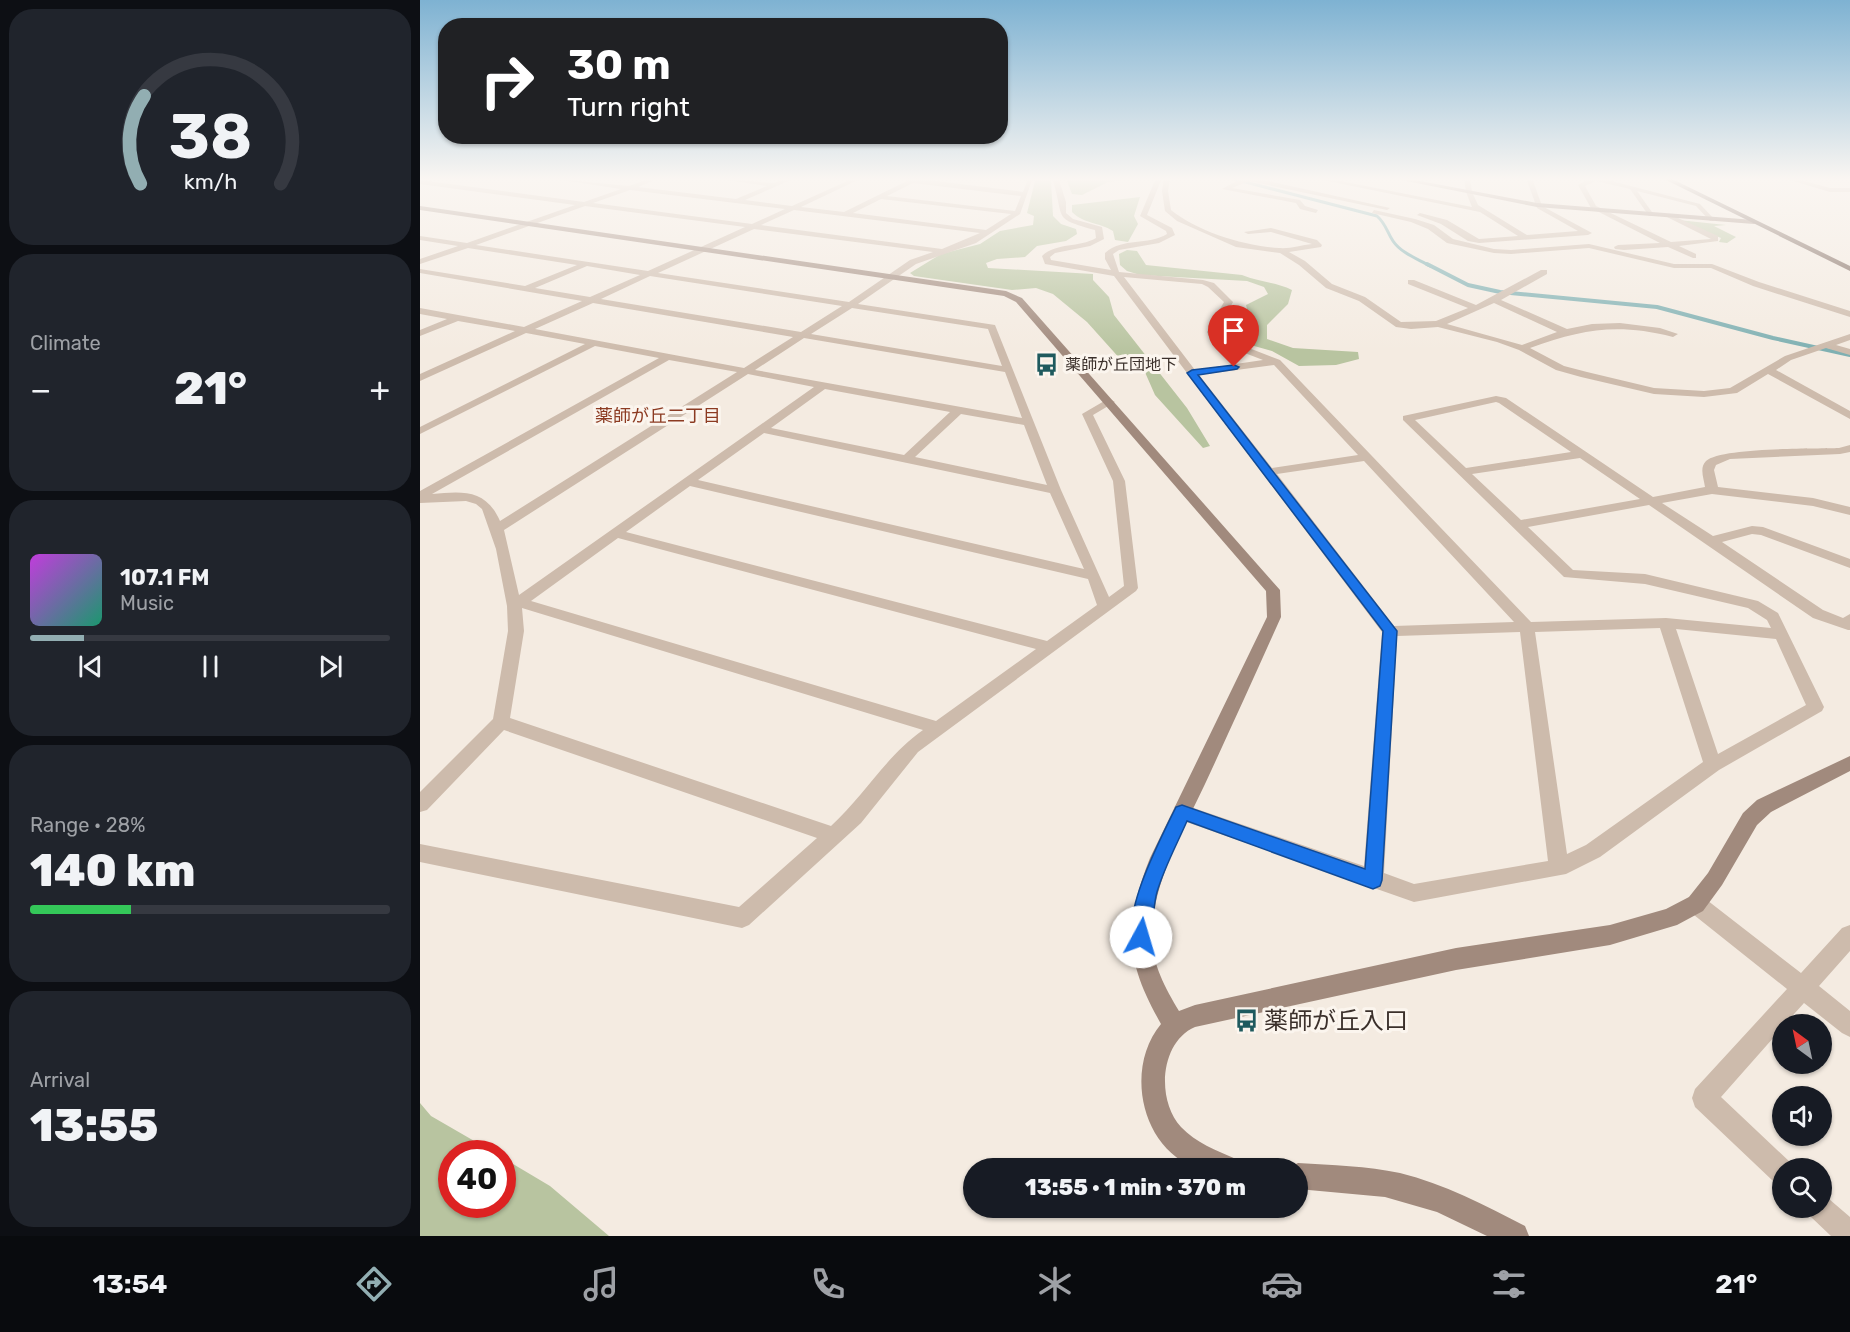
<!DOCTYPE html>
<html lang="en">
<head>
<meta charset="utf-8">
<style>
  :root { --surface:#171b24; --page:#20242c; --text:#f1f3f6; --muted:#9ea1a6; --line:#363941; --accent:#92aeb2 }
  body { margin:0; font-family:Rubik,"Noto Sans JP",sans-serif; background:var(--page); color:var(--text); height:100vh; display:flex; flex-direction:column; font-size:22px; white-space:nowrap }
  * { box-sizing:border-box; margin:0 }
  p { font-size:20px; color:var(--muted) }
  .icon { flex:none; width:33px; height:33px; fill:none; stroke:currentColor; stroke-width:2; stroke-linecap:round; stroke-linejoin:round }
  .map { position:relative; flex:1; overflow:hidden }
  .details { display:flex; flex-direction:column; gap:9px; padding:9px; background:#0d0f14; width:420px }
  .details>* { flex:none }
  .top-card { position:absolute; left:18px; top:18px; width:570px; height:126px; border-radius:24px; box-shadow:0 2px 4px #0004; background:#202124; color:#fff; overflow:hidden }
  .needle { width:39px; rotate:327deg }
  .buttons { position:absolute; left:1352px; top:1014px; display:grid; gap:12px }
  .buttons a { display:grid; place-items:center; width:60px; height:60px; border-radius:50%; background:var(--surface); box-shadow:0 2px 4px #0004; font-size:30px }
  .speed { position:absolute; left:18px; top:1140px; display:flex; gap:12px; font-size:30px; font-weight:700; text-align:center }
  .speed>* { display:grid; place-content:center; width:78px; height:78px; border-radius:50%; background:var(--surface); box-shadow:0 2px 4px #0004; line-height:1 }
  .speed .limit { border:9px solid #d22; background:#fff; color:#111 }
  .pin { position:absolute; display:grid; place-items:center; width:51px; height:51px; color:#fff; margin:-62px -26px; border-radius:50% 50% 50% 0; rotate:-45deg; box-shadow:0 0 6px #0007 }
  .pin .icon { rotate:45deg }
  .me { position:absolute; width:66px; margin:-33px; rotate:6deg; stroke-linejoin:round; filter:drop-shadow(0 0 4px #0008) }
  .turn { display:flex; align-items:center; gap:21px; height:126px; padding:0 30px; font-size:27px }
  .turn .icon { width:78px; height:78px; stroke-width:2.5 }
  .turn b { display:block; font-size:42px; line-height:51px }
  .big { font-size:45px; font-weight:800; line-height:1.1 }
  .details .widget { flex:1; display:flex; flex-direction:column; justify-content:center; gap:9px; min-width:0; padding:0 21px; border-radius:24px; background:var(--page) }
  .details .dial { align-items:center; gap:0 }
  .dial svg { height:156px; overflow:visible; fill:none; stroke:var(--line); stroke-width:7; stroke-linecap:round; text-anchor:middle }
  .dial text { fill:var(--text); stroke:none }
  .song { display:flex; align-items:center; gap:18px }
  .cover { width:72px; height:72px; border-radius:9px; background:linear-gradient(135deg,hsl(290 70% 55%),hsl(160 70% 35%)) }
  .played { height:6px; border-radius:3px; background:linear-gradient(90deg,var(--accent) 15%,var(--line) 15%) }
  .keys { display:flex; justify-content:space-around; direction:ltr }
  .heat { display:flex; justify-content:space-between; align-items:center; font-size:33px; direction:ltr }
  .charge { height:9px; border-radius:4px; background:linear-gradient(90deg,#34c759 28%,var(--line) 0) }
  .trip { position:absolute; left:543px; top:1158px; width:345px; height:60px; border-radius:30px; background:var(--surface); box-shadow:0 2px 4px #0004; font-weight:800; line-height:60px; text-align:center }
  .menu { display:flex; height:96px; justify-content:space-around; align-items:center; background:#090b0e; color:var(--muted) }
  .menu .icon { width:42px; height:42px }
  .menu .active { color:var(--accent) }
  .menu b { font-size:27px; color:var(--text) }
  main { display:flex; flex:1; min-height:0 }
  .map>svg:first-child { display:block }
  .green { fill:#b8c4a0 }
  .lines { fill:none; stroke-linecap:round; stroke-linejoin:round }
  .stream-far1 { stroke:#7fb0b2; stroke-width:3 }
  .stream { stroke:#7fb0b2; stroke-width:4 }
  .street { fill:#cdbbac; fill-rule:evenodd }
  .secondary { fill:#a18a7d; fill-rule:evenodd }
  .primary { fill:#7d675c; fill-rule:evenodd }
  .route { fill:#1a73e8; stroke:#114b97; stroke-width:1.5 }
  .labels { text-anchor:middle; stroke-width:6; stroke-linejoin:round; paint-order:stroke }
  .far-poi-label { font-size:16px; fill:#3b302b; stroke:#fbf5ee; text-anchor:start }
  .far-neighbourhood-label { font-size:18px; fill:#8c3b22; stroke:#fbf5ee }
  .near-poi-label { font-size:24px; fill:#3b302b; stroke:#fbf5ee; text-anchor:start }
</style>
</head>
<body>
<main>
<section class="details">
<div class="widget dial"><svg viewBox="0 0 100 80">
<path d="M14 69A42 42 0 1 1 86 69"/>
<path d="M14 69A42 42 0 0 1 16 24" stroke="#92aeb2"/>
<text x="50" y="56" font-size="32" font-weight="700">38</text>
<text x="50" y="72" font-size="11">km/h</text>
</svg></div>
<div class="widget"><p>Climate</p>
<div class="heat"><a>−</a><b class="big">21°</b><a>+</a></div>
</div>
<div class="widget">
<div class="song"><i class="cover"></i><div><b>107.1 FM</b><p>Music</p></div></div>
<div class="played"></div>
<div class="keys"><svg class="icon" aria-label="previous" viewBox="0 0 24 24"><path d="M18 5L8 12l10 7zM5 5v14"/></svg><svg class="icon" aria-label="pause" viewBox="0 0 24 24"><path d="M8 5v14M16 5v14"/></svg><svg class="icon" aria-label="next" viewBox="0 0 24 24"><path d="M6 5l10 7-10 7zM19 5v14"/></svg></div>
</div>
<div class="widget"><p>Range · 28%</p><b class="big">140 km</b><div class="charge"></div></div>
<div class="widget"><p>Arrival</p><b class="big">13:55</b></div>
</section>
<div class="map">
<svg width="1430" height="1236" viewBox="0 0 1430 1236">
  <rect width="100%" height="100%" fill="#f4ebe1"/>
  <g class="green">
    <polygon points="608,178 631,180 633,216 641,224 656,229 657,234 646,241 617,246 605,257 577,259 566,263 568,268 673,274 673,280 689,297 694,315 767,408 790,446 783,448 735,395 724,370 702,361 667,322 633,294 616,288 592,290 494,276 490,273 521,254 560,244 580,231 613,225 614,216 607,213 615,181"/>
    <polygon points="646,178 723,178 688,182 662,195 652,194"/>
    <path d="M720 197 714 216 718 224 708 242 695 240 693 231C679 222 664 224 652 212V205Z"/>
    <polygon points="1258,220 1306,225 1294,226 1316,237 1307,243 1299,242 1301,238"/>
    <path d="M707 250 717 251 726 265 822 275C839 282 856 282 872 290L868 304 847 325V339L873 348 938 352 939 359 916 365 879 366 852 351 820 342 813 332 830 320 826 305 848 294 844 287 827 281 720 275 707 271 700 265 699 254Z"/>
    <polygon points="0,1103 11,1116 75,1153 32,1154 32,1204 82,1204 83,1158 130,1186 189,1236 0,1236"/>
  </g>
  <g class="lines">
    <path class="stream-far1" d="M810 178 957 216C966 224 967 232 973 241 981 253 998 259 1010 266"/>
    <polyline class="stream" points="1007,264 1048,285 1080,292 1237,307 1353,338 1430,355"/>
    <g class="street">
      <path d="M128 178 209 186 231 178H240L218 187 316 199 347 186 293 178 354 183 367 178H375L325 200 372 206 434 178H442L381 207 424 212 493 178 603 192 607 182 600 178 612 180 600 214 556 243 496 264 438 304 575 325 641 490 689 597 704 586 693 481 662 414 686 400 690 399 695 402 673 415 705 481 718 588 716 591 498 752 441 823 329 925 322 928 0 862V844L319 907 397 838 84 730 7 810 0 812V792L73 719 88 631 87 606 76 549 62 509 56 504 46 501 0 503V491L239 358 175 346 0 434V427L165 344 106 333 0 381V374L95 331 38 321 0 336V330L27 319 0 314V308L104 327 162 301 0 273V269L105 286 157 265 48 248 0 264V259L38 246 0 240V236L47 243 155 205 0 184V180L164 202 201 189ZM493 183 601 196 595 211 467 196ZM210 190 365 209 332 224 173 203ZM461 199 591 214 566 230 433 213ZM165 206 325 227 228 271 56 245ZM374 210 560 233 522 249 341 225ZM334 229 513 252 490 260 429 302 238 273ZM167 266 220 275 170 297 115 288ZM230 276 422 306 381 332 181 299ZM173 303 373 337 324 368 115 329ZM432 308 568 329 582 366 391 334ZM384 338 585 372 602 418 335 370ZM249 360 317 372 80 521C66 489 43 491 12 494ZM328 374 394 387 99 595 84 530ZM405 389 530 412 484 455 351 428ZM541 414 604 425 627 485 495 457ZM344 433 630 493 664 569 278 480ZM270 486 668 579 677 605 627 641 206 532ZM198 538 616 649 516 721 111 601ZM102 608 503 730C466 756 444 796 411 826L90 718 104 631Z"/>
      <path d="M628 178 639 180 646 202V213L653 219 682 227 684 239 670 246 635 253 630 257 631 260 691 270 685 259V253C703 237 728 246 747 234L746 231 720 216 736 178H742L727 215 752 228 755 235 739 243 699 250 693 254 699 272 783 280 794 283 813 302 797 332 798 336 860 360 1111 622 1246 618 1351 628 1347 620 1328 608 1225 584 1144 577 983 420V416L1076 396 1086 398 1233 497 1285 487C1284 479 1279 468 1286 461 1301 447 1395 449 1419 448L1430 445V452L1420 454 1310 459 1296 465 1294 470 1298 487 1393 498 1430 507V515L1393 506 1292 494 1242 503 1293 536 1332 526 1343 527 1430 559V568L1341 535 1332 534 1302 542 1403 610 1423 618 1430 614V630H1428L1393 618 1229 505 1108 527 1153 570 1225 574 1338 601 1358 613 1404 707 1402 711 1299 770 1180 857 1146 874 994 902 755 818 753 812 755 806 762 804 944 866 962 632 694 276 625 264 622 256C637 242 659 248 676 238L675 230C632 218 645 220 633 181ZM704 277 782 284 788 287 804 302 787 332 791 340 843 360 775 370ZM854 365 938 455 852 468 779 375ZM1076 402 1079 403 1151 452 1046 468 995 420ZM1160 458 1220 499 1101 520 1052 474ZM944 461 1094 622 974 626 857 474ZM1240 628 1283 762 1166 845 1147 854 1115 632ZM1256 629 1356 639 1386 705 1298 754ZM1100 632 1128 861 994 884 964 873 977 636Z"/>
      <path d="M744 178H750L748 191 751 210C778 232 825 246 859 248 870 249 881 245 892 244L851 232 828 234 824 232 851 228 897 240 902 245 901 247 869 252 885 261 912 284 945 297 981 322 1016 321 1048 308 988 284V280H994L1056 305 1121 270H1127V274L1081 300 1147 329 1172 324 1200 323 1240 328 1258 334 1253 337C1197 323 1163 329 1110 348L1144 366 1167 372 1234 388 1284 391 1310 388 1365 356 1430 334V340L1416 345 1430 349V355L1406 348 1371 360 1356 370 1430 411V419L1348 374 1317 393 1284 397 1234 394 1161 377 1136 370 1099 350 1077 342 1018 327 991 329 976 327 939 301 906 288 879 265 860 253 816 247 757 221 745 211 742 191ZM1074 303 1137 332 1102 345 1027 324Z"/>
      <polygon points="822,178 834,178 970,208 967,210 829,181 812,188 880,200 885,206 898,210 896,213 880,209 876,203 802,189"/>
      <polygon points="893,178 905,178 1052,207 1046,192 1044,178 1050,178 1052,192 1058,205 1107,235 1158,231 1117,208 1106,178 1112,178 1122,206 1172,233 1168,235 1059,243 1048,241 1021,224 997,215 1000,213 1027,220 1059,239 1098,236 1060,212"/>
      <polygon points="1170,178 1180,178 1280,204 1294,219 1294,221 1290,221 1276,206 1217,191 1234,215 1229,216 1210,189 1176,181 1165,186 1176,206 1251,242 1291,239 1247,217 1249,214 1298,236 1298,241 1259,246 1276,254 1276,258 1273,258 1248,247 1204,250 1195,249 1194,247 1198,245 1240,243 1171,208 1158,185"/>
      <polygon points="1363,178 1373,178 1410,188 1430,188 1430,192 1410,192"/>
      <polygon points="954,210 995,219 1014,225 1033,239 1074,249 1091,250 1169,244 1254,264 1292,264 1339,282 1430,311 1430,317 1333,286 1291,268 1254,268 1169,248 1091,254 1074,253 1027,243 1008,229 991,222 952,213"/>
      <polygon points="1276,894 1283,897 1381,973 1422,928 1430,925 1430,951 1399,986 1430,1011 1430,1037 1422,1033 1384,1003 1365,1024 1362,1024 1362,1028 1301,1097 1371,1163 1374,1168 1362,1168 1362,1185 1353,1181 1275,1107 1272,1098 1275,1089 1367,989 1269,911 1266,904 1269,897"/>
      <polygon points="1401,1195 1409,1199 1430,1217 1430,1236 1411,1236 1391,1217 1387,1208 1401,1208"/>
    </g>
    <g class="secondary">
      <polygon points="971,178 984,178 1117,203 1334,220 1338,222 1334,224 1117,207"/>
      <path d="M0 206 586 291 602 298 860 590 861 617C836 673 811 728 785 784 763 831 733 881 732 934 731 962 745 988 759 1011L775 1005 1036 948 1190 925 1246 909 1269 897 1288 873 1323 813 1337 800 1430 756V771L1351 812 1337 825 1302 885 1283 911 1257 925 1190 945 1036 970 775 1027C740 1042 736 1100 761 1127 776 1143 796 1150 816 1159L820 1168C808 1169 785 1172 774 1167 720 1146 705 1067 741 1024 705 960 703 926 730 858L847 617 846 591 596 302 584 296 0 210Z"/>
      <path d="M878 1163C912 1165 947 1166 980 1173 1024 1184 1065 1205 1105 1226L1109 1236H1067L1017 1212 965 1197 878 1189V1168H868Z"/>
    </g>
    <polygon class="primary" points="1242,178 1250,178 1430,266 1430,271"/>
  </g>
  <linearGradient id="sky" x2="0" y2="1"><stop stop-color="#7eb2d2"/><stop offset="0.51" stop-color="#faf6f2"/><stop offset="1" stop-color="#faf6f2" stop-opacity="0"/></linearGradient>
  <rect width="1430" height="351" fill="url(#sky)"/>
  <path class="route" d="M814 365 819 367 817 369 778 375 977 631 962 880 960 886 953 889 767 821C757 844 744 868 737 892 732 909 735 928 728 943L721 946 714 943C701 913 742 836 756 807L762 805 945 869 963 631 767 373 772 370Z"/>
  <defs>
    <symbol id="bus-bare" viewBox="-9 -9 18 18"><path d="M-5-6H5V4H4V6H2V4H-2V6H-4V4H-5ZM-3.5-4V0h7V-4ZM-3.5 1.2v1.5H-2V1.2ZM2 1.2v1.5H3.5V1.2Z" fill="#1f5a5e" stroke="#fbf5ee" stroke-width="2.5" paint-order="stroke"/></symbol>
  </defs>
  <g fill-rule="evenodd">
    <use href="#bus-bare" x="610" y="348" width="33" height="33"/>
    <use href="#bus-bare" x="810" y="1004" width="33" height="33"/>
  </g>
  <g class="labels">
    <g class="far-poi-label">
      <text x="645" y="370">薬師が丘団地下</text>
    </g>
    <g class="far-neighbourhood-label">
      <text x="238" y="422">薬師が丘二丁目</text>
    </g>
    <g class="near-poi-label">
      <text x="844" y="1029">薬師が丘入口</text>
    </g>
  </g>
</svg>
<div class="buttons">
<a><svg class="needle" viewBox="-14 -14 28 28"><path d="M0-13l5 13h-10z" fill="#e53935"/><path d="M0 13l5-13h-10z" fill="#9ea1a6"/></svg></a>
<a><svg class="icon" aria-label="sound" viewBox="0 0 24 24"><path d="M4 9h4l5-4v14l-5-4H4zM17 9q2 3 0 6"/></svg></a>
<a><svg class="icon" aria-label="search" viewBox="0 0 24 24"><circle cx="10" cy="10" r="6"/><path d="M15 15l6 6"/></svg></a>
</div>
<div class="speed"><div class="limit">40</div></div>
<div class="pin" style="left:814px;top:367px;background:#d93025"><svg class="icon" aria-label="arrive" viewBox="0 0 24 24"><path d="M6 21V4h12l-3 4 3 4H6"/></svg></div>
<svg class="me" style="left:721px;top:937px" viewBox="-20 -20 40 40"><circle r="19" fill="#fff"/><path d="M0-13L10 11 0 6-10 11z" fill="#1a73e8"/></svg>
<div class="trip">13:55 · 1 min · 370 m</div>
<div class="top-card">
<div class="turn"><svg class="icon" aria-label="right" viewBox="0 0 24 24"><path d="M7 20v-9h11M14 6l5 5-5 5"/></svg><div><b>30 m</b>Turn right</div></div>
</div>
</div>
</main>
<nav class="menu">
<b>13:54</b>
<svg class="icon active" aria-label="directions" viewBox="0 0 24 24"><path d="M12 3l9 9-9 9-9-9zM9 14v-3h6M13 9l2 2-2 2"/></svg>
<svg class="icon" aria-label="music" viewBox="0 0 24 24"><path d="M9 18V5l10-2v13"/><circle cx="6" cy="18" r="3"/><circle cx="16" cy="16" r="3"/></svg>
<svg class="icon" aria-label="phone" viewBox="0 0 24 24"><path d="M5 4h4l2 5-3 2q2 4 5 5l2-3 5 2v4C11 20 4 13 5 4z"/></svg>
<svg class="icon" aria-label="climate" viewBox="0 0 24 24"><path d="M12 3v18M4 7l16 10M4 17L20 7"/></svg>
<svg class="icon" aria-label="car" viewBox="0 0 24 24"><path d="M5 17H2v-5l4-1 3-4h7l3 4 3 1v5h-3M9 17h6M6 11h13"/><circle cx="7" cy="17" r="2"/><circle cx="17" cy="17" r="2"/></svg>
<svg class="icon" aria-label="filters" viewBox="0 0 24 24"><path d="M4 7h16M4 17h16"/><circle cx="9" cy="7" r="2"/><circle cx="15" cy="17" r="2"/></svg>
<b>21°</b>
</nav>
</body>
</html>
